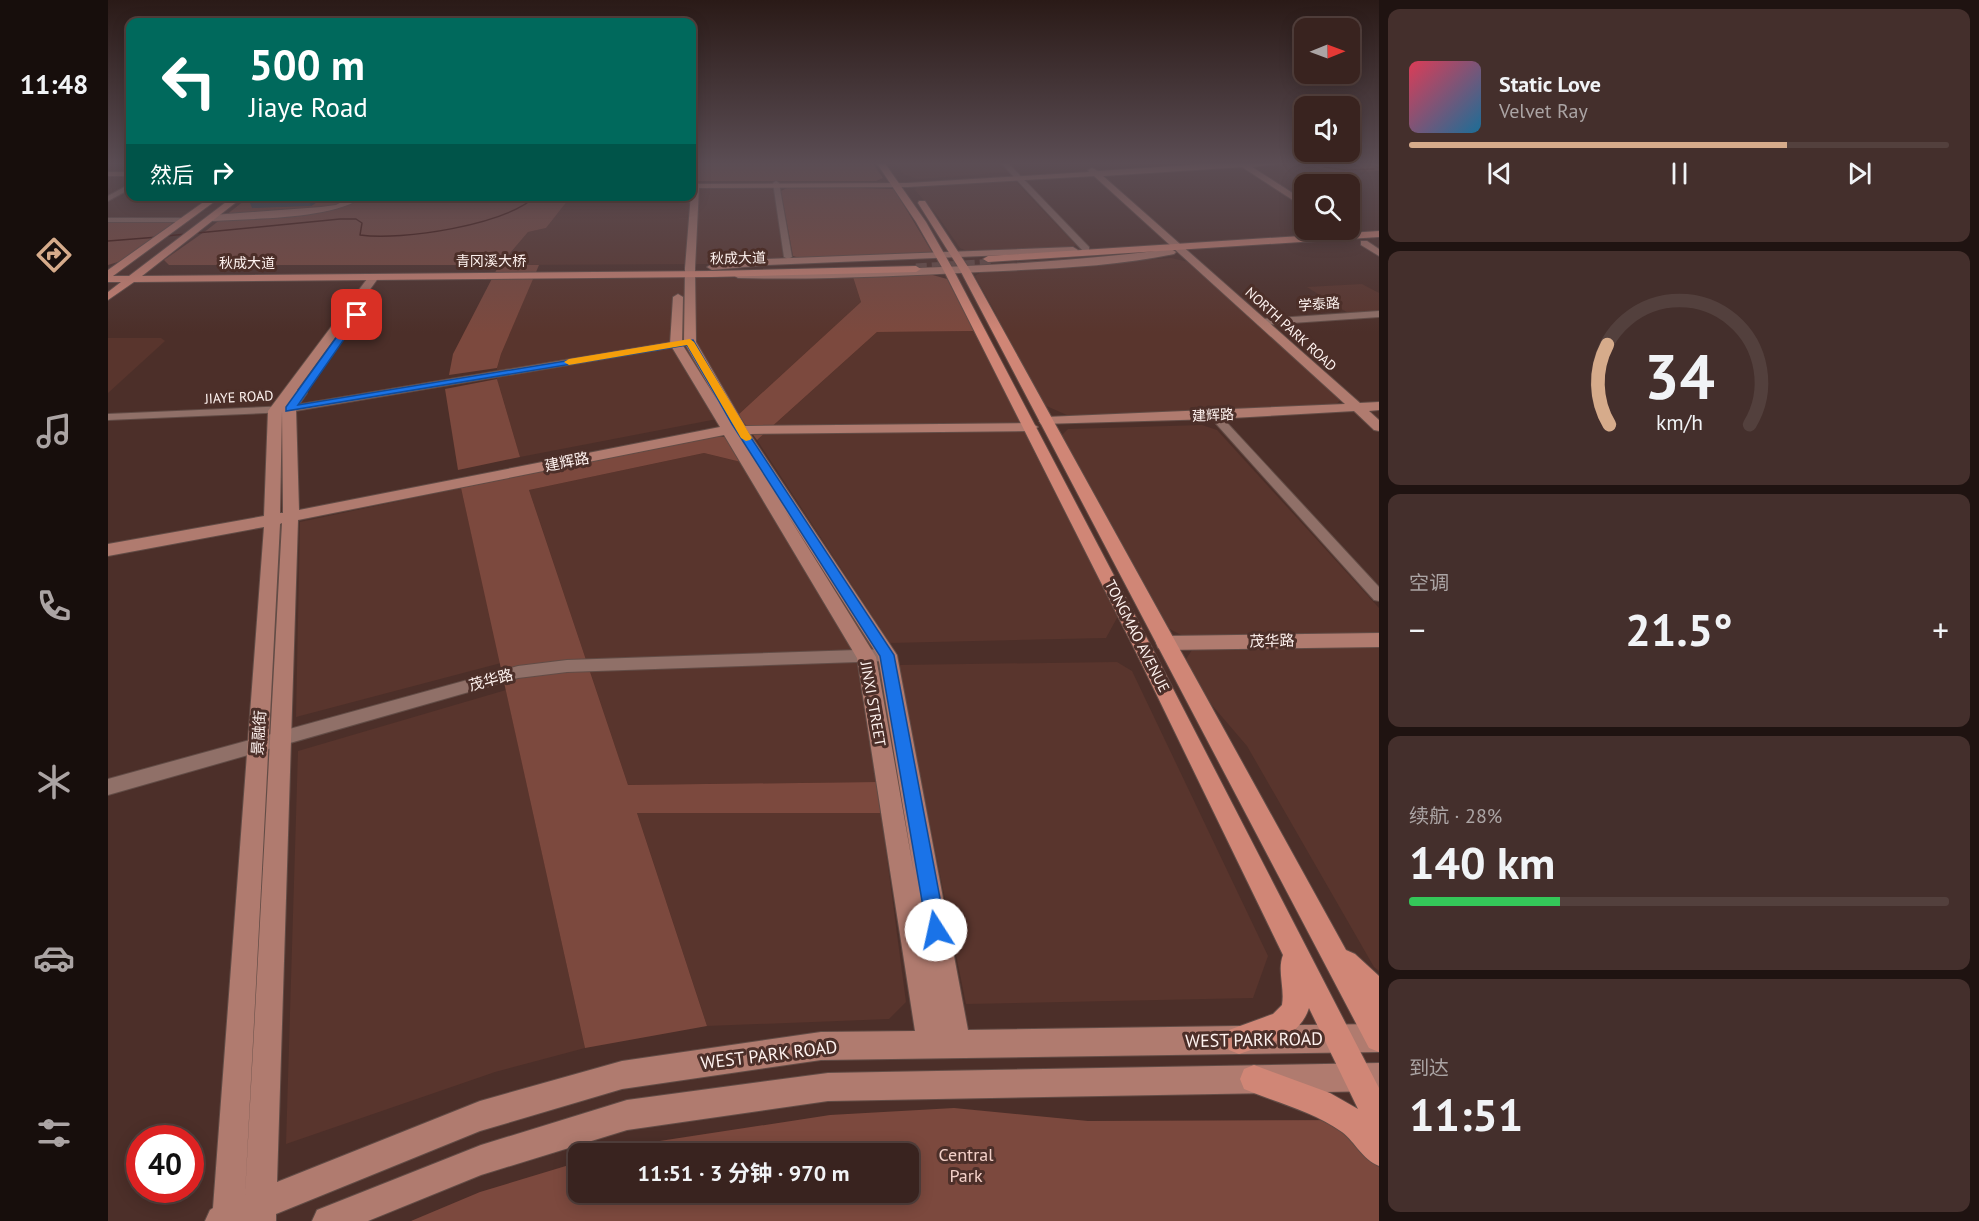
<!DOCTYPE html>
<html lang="zh">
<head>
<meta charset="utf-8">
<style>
  :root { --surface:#39231f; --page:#442f2c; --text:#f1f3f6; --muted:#aba4a4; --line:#53403d; --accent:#d6ab8b }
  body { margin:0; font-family:"PT Sans","Noto Sans SC",sans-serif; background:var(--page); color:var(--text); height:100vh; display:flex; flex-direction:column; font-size:22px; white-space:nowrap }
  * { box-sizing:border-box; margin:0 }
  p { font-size:20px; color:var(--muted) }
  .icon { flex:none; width:33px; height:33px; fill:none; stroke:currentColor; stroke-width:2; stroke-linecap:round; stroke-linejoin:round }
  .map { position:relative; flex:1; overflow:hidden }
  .panel { display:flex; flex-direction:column; gap:9px; padding:9px; background:#1f1311; width:600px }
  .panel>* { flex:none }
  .top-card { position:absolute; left:18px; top:18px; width:570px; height:183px; border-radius:12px; box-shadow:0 3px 15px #0003,0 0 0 2px var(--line); background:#00695c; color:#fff; overflow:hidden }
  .needle { width:39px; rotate:89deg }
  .controls { position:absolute; left:1186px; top:18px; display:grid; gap:12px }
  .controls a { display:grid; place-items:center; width:66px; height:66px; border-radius:12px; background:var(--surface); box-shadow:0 3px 15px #0003,0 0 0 2px var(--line); font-size:30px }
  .speed { position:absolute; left:18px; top:1125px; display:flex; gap:12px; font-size:30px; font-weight:700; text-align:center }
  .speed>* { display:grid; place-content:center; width:78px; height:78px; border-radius:50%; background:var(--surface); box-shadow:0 3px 15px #0003,0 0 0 2px var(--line); line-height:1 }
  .speed .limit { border:9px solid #d22; background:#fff; color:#111 }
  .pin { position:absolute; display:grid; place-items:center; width:51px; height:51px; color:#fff; margin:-26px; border-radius:12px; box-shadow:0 3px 9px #0006 }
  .me { position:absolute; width:66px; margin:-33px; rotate:350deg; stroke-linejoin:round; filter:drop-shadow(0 0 4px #0008) }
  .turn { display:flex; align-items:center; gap:21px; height:126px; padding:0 24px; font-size:27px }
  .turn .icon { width:78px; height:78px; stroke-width:2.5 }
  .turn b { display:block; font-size:42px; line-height:51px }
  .then { display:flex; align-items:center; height:57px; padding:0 24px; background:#0003; gap:12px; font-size:22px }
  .big { font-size:45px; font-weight:700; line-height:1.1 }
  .panel .card { flex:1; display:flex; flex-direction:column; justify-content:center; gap:9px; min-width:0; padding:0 21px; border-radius:12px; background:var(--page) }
  .panel .dial { align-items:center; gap:0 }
  .dial svg { height:156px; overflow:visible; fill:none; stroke:var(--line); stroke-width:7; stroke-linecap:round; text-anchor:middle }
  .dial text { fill:var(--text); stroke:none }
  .song { display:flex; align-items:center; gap:18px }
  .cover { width:72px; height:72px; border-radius:9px; background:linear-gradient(135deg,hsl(350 70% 55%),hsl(200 70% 35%)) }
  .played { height:6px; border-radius:3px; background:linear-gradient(90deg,var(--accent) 70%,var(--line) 70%) }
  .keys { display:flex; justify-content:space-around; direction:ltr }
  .heat { display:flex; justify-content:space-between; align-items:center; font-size:33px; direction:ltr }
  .charge { height:9px; border-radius:4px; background:linear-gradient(90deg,#34c759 28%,var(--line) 0) }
  .trip { position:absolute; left:460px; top:1143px; width:351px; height:60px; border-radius:12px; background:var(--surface); box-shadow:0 3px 15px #0003,0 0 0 2px var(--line); font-weight:700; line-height:60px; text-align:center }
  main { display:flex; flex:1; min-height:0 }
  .menu { display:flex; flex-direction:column; width:108px; justify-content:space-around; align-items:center; background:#170e0c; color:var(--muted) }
  .menu .icon { width:42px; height:42px }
  .menu .selected { color:var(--accent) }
  .menu b { font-size:27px; color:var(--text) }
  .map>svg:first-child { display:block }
  .built { fill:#59352d }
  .green { fill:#7c493e }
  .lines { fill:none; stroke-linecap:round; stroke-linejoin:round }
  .stream { stroke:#3b0e06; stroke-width:1.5 }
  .primary-tunnel { stroke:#674c47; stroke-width:11; stroke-dasharray:11 5; stroke-linecap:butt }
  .street-casing { stroke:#624c46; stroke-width:2 }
  .secondary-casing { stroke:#624c46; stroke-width:2 }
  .primary-casing { stroke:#624c46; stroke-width:2 }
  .street { fill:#907068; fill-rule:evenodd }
  .secondary { fill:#b07b6f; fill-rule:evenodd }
  .primary { fill:#d08676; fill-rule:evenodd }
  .wall { fill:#304756 }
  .shaded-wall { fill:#273a46 }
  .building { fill:#385364; stroke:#273a46; stroke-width:1.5 }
  .route { fill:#1a73e8; stroke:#114b97; stroke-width:1.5 }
  .slow { fill:#f59e0b }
  .labels { text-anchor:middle; stroke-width:6; stroke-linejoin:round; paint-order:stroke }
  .far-street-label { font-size:14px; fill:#fef2ef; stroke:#4c2f29 }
  .street-label { font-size:15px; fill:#fef2ef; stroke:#4c2f29 }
  .near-street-label { font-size:18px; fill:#fef2ef; stroke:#4c2f29 }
  .near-park-label { font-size:18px; fill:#f4d1c9; stroke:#4c2f29 }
</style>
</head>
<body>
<main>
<nav class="menu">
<b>11:48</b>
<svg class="icon selected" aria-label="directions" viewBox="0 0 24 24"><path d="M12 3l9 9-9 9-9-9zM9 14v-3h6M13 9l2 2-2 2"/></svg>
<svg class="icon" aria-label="music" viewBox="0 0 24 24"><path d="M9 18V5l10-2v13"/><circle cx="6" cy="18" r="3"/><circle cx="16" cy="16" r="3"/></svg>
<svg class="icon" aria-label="phone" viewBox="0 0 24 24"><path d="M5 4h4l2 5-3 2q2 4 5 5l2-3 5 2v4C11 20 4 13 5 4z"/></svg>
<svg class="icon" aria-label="climate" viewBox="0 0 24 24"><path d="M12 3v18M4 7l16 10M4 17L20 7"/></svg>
<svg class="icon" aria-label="car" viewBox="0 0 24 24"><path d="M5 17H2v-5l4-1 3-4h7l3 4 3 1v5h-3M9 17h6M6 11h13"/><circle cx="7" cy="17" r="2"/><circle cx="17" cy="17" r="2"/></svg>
<svg class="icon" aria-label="filters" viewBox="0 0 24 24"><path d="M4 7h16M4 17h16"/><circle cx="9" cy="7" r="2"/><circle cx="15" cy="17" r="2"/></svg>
</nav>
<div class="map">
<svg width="1271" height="1221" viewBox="0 0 1271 1221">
  <rect width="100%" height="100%" fill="#4c2f29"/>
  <g class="built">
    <polygon points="786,162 893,162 902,172 810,179 795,174"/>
    <polygon points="902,181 908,182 968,245 964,248 867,253 859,251 852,248 829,215 806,189 814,185"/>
    <polygon points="584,188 660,188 666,191 675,256 668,259 604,264 392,265 420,232 438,228 460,199 465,197 584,196"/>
    <polygon points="1063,258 1081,262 1233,399 1227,406 961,416 934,404 891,326 888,314 867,276 876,270"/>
    <polygon points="604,277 664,279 745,277 753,302 630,415 412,457 389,379 389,368 393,354 424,280"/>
    <polygon points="1254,284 1271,293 1271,311 1240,313 1199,287"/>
    <polygon points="867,331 1010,616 998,638 782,643 649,440 769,332"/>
    <polygon points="0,338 53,338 57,341 0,393"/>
    <polygon points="1094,425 1109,430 1271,608 1271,633 1075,636 1056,626 952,437 960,429"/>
    <polygon points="596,453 633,462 753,664 769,782 520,785 421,490"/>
    <polygon points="353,488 393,663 188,717 192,522"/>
    <polygon points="1271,645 1271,971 1266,967 1139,746 1097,697 1078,659 1086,647"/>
    <polygon points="1009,662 1024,671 1160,956 1145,998 858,1004 790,665"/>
    <polygon points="398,690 477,1048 387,1072 178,1144 190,751"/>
    <polygon points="529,813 773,813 798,1002 781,1019 599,1026"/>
  </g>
  <g class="green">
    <polygon points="584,162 764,162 775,178 768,181 584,181"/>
    <polygon points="1258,162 1271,168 1271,171 1226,172 1189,163"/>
    <polygon points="723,187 786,189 824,252 818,255 695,259 685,256 673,191 679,188"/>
    <polygon points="141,197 465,197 460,200 438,228 420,232 392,265 431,265 393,354 389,368 341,375 345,354 391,265 61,265 56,260 99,230"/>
    <polygon points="0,221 62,221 64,224 13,261 0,265"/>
    <polygon points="821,274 839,279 867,331 769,332 649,440 630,415 753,302 745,277"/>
    <polygon points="389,379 412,457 350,470 337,389"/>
    <polygon points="607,436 618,437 633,462 596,453 421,490 520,785 769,782 773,813 529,813 599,1026 477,1048 353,488"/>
    <polygon points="846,1108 980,1121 1271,1120 1271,1221 303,1221 372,1192 471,1162 471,1192 801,1192 801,1154 497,1153 519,1146 722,1115"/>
  </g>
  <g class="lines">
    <g class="stream">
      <polyline points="1216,167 1238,170 1266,169"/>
      <path d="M58 236 232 219H248L254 223 252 235C294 241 397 225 428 196"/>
      <polyline points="0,241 50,237"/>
    </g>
    <polyline class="primary-tunnel" points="808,269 886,264"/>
    <defs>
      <g id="street">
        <polygon points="892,162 899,162 981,247 981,251 975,251"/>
        <polygon points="668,181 671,183 684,257 680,259 676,257 665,183"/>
        <polygon points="22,184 22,189 0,201 0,196"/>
        <polygon points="0,218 77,218 81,220 77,222 0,222"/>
        <polygon points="1271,311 1271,317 1153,325 1148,322 1153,319"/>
        <polygon points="582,339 585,340 585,344 181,412 0,420 0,414 181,406"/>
        <polygon points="1106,412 1110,413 1271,587 1271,601 1266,600 1102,417 1100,415"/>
        <polygon points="779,649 785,651 787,655 785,659 779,661 459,672 410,678 0,795 0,779 410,666 459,660"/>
      </g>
      <g id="secondary">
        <path d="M1130 162H1185L1144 167 1197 201V208L1134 167 995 176 1252 403 1271 402V410L1261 411 1271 420V431L1266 430 1246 411 1106 419 933 424 931 421 938 417 1237 404 986 176 800 187 591 188 587 268 588 342 637 426 923 423 930 427 923 431 642 434 789 655 860 1030 1271 1024V1052L713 1060 514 1089 372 1131 168 1214V1221H97L102 1210 105 1208 156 527 0 556V544L156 516 160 411 262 275 271 277 189 390H198L199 393 188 409 191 510 612 427 562 344 565 297 570 294 575 297 574 344 609 400 576 342 577 268 584 181 591 184 800 183 981 172 980 170 984 168 990 171ZM174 410 175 508V513H172ZM616 435 749 658 807 1031 713 1032 514 1061 372 1101 169 1182 190 520ZM676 509 770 656 806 873 768 657ZM174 523 137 1195 172 524Z"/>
        <polygon points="1261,162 1271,162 1271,167 1262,164"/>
        <rect x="0" y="172" width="22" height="4"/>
        <path d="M245 196H257C223 220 147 218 105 221L101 218 105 215 213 207 228 205Z"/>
        <polygon points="1230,230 1241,230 1250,236 1242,238"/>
        <polygon points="1253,241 1259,241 1271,249 1271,256 1253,245"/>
        <polygon points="965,247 970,250 968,252 659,265 604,270 599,267 604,264 659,259"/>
        <path d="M1063 249 1068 252 1066 254C1006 267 933 269 871 272 791 276 710 280 630 278L625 275 630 272C682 273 733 271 785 269 878 266 971 261 1063 249Z"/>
        <polygon points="1271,633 1271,647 1057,650 1050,648 1048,643 1050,638 1057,636"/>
        <polygon points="1271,1063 1271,1091 720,1101 519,1130 373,1175 260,1221 204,1221 209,1210 373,1145 519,1100 720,1073"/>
      </g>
      <g id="primary">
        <path d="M768 162H776L818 222 846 271 1044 648 1271 1088V1166C1254 1159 1248 1143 1234 1132 1204 1111 1169 1103 1136 1089L1132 1079 1136 1069 1146 1065 1222 1093 1250 1109 1201 1008C1191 1039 1159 1044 1131 1054L1121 1050 1117 1040 1121 1030 1165 1014 1174 1005C1177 988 1169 970 1175 955L1026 648 836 271 808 222Z"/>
        <polygon points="104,196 114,196 5,276 21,276 126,196 136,196 34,276 604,271 808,266 813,269 808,272 604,277 26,282 0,300 0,292 13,282 0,282 0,270"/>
        <polygon points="811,201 817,201 862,270 1238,950 1247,954 1271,976 1271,1052 1261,1048 852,270 810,203"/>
        <polygon points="1271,231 1271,237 880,262 875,259 880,256"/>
      </g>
    </defs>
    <use href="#street" class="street-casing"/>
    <use href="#secondary" class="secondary-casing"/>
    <use href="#primary" class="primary-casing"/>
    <use href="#street" class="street"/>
    <use href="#secondary" class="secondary"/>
    <use href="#primary" class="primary"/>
  </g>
  <polygon class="wall" points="141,196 215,196 214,199 203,206 144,208 140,198"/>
  <polygon class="shaded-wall" points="199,196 215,196 214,199 203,206"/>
  <polygon class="building" points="141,196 171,196 140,198"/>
  <linearGradient id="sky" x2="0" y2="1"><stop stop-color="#2a1a17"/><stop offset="0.49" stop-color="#5b4d54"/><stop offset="1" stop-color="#5b4d54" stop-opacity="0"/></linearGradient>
  <rect width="1271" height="333" fill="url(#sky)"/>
  <polygon class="route" points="249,312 253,315 190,405 585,340 634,424 786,655 838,930 835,936 828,939 822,936 819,930 772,656 624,424 579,345 178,411 178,407 246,313"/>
  <polygon class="slow" points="582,339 586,342 644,438 642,440 638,441 633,438 579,345 461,365 456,362 461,359"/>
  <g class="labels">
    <g class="far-street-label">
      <text transform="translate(630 258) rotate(-1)" y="5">秋成大道</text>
      <text x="383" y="266">青冈溪大桥</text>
      <text x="139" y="268">秋成大道</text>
      <text transform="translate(1211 304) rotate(-4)" y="5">学泰路</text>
      <text transform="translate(1183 329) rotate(42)" y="5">NORTH PARK ROAD</text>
      <text transform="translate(131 397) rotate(-3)" y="5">JIAYE ROAD</text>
      <text transform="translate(1105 415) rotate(-3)" y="5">建辉路</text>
    </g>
    <g class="street-label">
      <text transform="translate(459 462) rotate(-11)" y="5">建辉路</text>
      <text transform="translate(1029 636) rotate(63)" y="5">TONGMAO AVENUE</text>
      <text transform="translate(1164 641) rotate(-1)" y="5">茂华路</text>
      <text transform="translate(383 680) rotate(-15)" y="5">茂华路</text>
      <text transform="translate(765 704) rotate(80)" y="5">JINXI STREET</text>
      <text transform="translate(151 733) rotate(-86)" y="5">景融街</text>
    </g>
    <g class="near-street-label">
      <text transform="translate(1146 1040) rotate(-1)" y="6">WEST PARK ROAD</text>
      <text transform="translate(661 1055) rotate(-7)" y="6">WEST PARK ROAD</text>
    </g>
    <g class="near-park-label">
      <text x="858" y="1161">Central<tspan x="858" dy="21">Park</tspan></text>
    </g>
  </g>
</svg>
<div class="controls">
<a><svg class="needle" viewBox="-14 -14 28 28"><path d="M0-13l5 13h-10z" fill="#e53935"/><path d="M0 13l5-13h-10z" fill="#aba4a4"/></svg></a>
<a><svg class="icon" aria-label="sound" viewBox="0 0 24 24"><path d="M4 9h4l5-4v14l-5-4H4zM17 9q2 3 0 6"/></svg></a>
<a><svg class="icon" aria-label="search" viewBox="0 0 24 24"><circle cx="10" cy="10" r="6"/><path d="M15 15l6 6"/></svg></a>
</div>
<div class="speed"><div class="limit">40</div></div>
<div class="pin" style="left:249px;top:315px;background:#d93025"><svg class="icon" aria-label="arrive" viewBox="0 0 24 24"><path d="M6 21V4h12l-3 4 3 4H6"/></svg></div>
<svg class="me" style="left:828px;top:930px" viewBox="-20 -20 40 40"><circle r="19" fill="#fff"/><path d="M0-13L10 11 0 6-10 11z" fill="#1a73e8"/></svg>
<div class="trip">11:51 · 3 分钟 · 970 m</div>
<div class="top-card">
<div class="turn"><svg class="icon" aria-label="left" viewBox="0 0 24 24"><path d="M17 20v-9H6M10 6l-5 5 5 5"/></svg><div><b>500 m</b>Jiaye Road</div></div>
<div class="then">然后<svg class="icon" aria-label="right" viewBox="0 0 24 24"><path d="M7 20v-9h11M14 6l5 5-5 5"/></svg></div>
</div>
</div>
<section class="panel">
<div class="card">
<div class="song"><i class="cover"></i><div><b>Static Love</b><p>Velvet Ray</p></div></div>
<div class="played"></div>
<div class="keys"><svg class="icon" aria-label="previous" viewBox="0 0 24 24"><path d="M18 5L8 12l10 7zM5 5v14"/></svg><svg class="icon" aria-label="pause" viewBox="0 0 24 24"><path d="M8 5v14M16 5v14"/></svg><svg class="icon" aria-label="next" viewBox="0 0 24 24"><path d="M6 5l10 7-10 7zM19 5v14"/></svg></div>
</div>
<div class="card dial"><svg viewBox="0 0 100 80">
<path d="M14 69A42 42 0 1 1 86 69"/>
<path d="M14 69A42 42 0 0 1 13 28" stroke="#d6ab8b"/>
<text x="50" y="56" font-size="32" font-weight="700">34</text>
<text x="50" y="72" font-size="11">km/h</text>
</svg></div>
<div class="card"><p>空调</p>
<div class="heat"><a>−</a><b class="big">21.5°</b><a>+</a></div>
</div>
<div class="card"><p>续航 · 28%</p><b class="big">140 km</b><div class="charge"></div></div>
<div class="card"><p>到达</p><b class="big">11:51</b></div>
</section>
</main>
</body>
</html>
